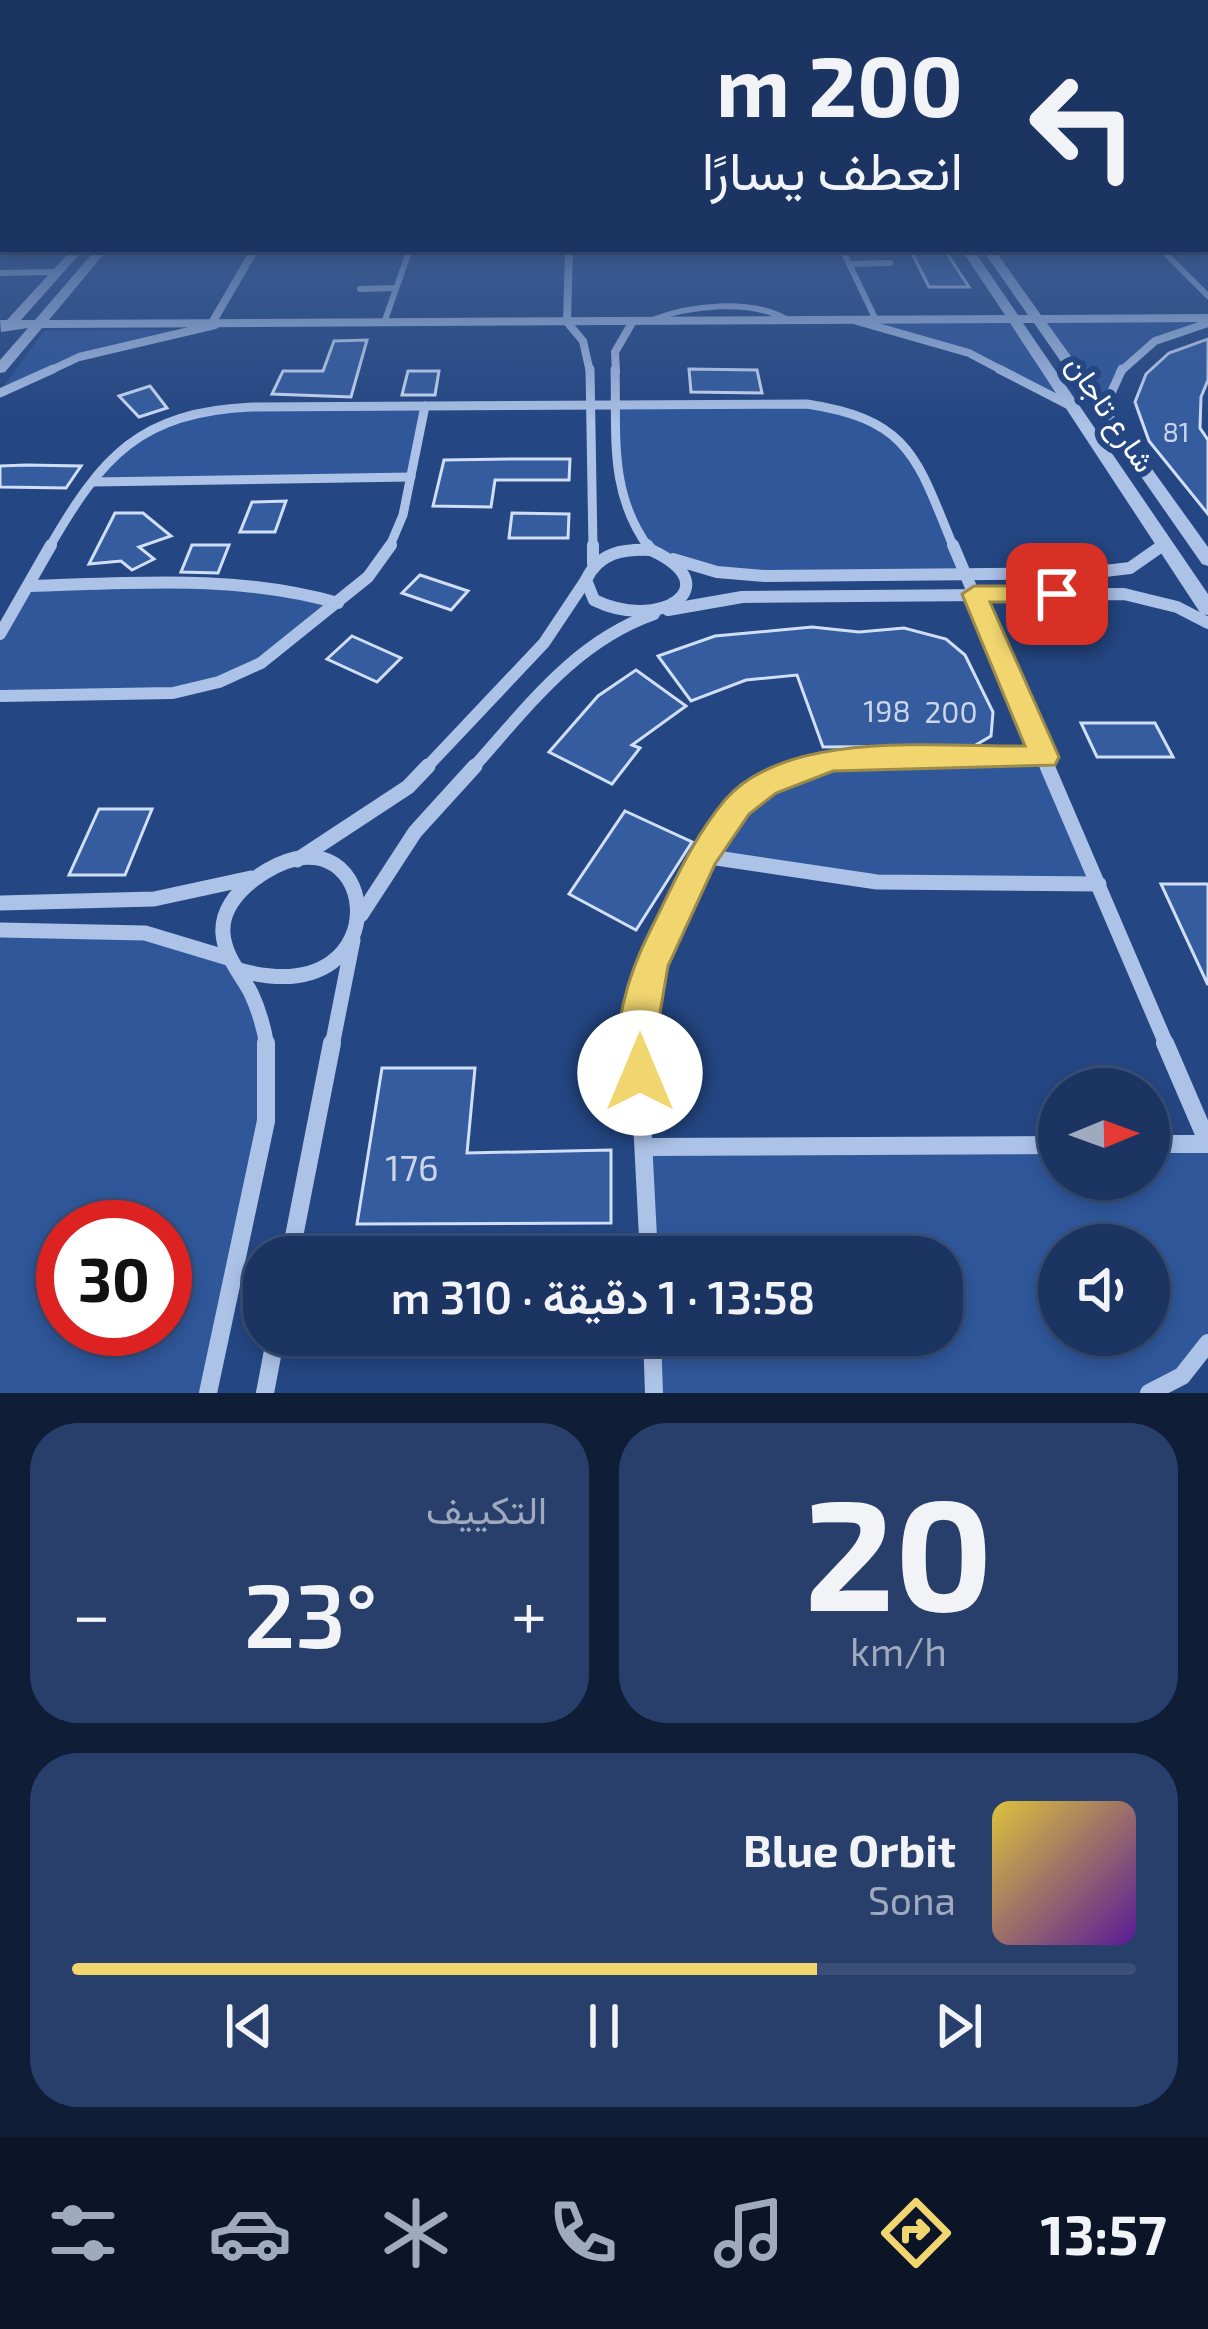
<!DOCTYPE html>
<html lang="ar">
<head>
<meta charset="utf-8">
<style>
  :root { --surface:#1b3462; --page:#283f6b; --text:#f1f3f6; --muted:#a0aabe; --line:#394f77; --accent:#f1d670 }
  body { margin:0; font-family:"Exo 2",Vazirmatn,sans-serif; background:var(--page); color:var(--text); direction:rtl; height:100vh; display:flex; flex-direction:column; font-size:45px; white-space:nowrap }
  * { box-sizing:border-box; margin:0 }
  p { font-size:39px; color:var(--muted) }
  .icon { flex:none; width:66px; height:66px; fill:none; stroke:currentColor; stroke-width:2; stroke-linecap:round; stroke-linejoin:round }
  .map { position:relative; height:1393px; overflow:hidden; direction:ltr }
  .side { display:flex; flex-direction:column; gap:30px; padding:30px; background:#0f1d36; flex:1 }
  .side>* { flex:none }
  .top-card { position:absolute; left:0px; top:0px; width:1209px; height:252px; box-shadow:0 6px 18px #0003,0 0 0 3px var(--line); direction:rtl; background:#1b3462; color:var(--text); overflow:hidden }
  .needle { width:78px; rotate:89deg }
  .buttons { position:absolute; left:1038px; top:1068px; display:grid; gap:24px }
  .buttons a { display:grid; place-items:center; width:132px; height:132px; border-radius:50%; background:var(--surface); box-shadow:0 6px 18px #0003,0 0 0 3px var(--line); font-size:60px }
  .speed { position:absolute; left:36px; top:1200px; display:flex; gap:24px; font-size:60px; font-weight:700; text-align:center }
  .speed>* { display:grid; place-content:center; width:156px; height:156px; border-radius:50%; background:var(--surface); box-shadow:0 6px 18px #0003,0 0 0 3px var(--line); line-height:1 }
  .speed .limit { border:18px solid #d22; background:#fff; color:#111 }
  .pin { position:absolute; display:grid; place-items:center; width:102px; height:102px; color:#fff; margin:-51px; border-radius:24px; box-shadow:0 6px 18px #0006 }
  .me { position:absolute; width:132px; margin:-66px; rotate:0deg; stroke-linejoin:round; filter:drop-shadow(0 0 9px #0008) }
  .turn { display:flex; align-items:center; gap:42px; height:252px; padding:0 48px; font-size:54px }
  .turn .icon { width:156px; height:156px; stroke-width:2.5 }
  .turn b { display:block; font-size:84px; line-height:102px }
  .big { font-size:90px; font-weight:600; line-height:1.1 }
  .side .widget { flex:1; display:flex; flex-direction:column; justify-content:center; gap:18px; min-width:0; padding:0 42px; border-radius:48px; background:var(--page) }
  .side .dial { align-items:center; gap:0 }
  .dial b { font-size:156px; line-height:1 }
  .song { display:flex; align-items:center; gap:36px }
  .cover { width:144px; height:144px; border-radius:18px; background:linear-gradient(135deg,hsl(50 70% 55%),hsl(270 70% 35%)) }
  .played { height:12px; border-radius:6px; background:linear-gradient(90deg,var(--accent) 70%,var(--line) 70%) }
  .keys { display:flex; justify-content:space-around; direction:ltr }
  .heat { display:flex; justify-content:space-between; align-items:center; font-size:66px; direction:ltr }
  .side .tiles { flex:1; display:grid; gap:30px; grid-template-columns:1fr 1fr }
  .widget:last-child { grid-column:span 2 }
  .trip { position:absolute; left:243px; top:1236px; width:720px; height:120px; border-radius:48px; background:var(--surface); box-shadow:0 6px 18px #0003,0 0 0 3px var(--line); font-weight:600; line-height:120px; text-align:center; direction:rtl }
  .dock { display:flex; height:192px; justify-content:space-around; align-items:center; background:#0b1527; color:var(--muted) }
  .dock .icon { width:84px; height:84px }
  .dock .on { color:var(--accent) }
  .dock b { font-size:54px; color:var(--text) }
  .map>svg:first-child { display:block }
  .green { fill:#2f579a; fill-rule:evenodd }
  .building { fill:#345c9f; stroke:#d0def6; stroke-width:3 }
  .lines { fill:none; stroke-linecap:round; stroke-linejoin:round }
  .service { stroke:#acc2e7; stroke-width:6 }
  .minor-far4 { stroke:#acc2e7; stroke-width:8 }
  .minor-far3 { stroke:#acc2e7; stroke-width:9 }
  .minor-far2 { stroke:#acc2e7; stroke-width:12 }
  .minor-far1 { stroke:#acc2e7; stroke-width:15 }
  .minor { stroke:#acc2e7; stroke-width:18 }
  .tertiary { fill:#acc2e7; fill-rule:evenodd }
  .route { fill:#f1d670; stroke:#9d8b49; stroke-width:3 }
  .labels { text-anchor:middle; stroke-width:12; stroke-linejoin:round; paint-order:stroke }
  .far-number-label { font-size:27px; fill:#ccd6e7 }
  .far-street-label { font-size:30px; fill:#fff; stroke:#244682 }
  .number-label { font-size:30px; fill:#ccd6e7 }
  .near-number-label { font-size:36px; fill:#ccd6e7 }
</style>
</head>
<body>
<div class="map">
<svg width="1208" height="1393" viewBox="0 0 1208 1393">
  <rect width="100%" height="100%" fill="#244682"/>
  <g class="green">
    <path d="M1208 318V323C1157 338 1114 353 1103 411L1038 320Z"/>
    <polygon points="856,320 1014,320 1072,406 1005,368"/>
    <polygon points="178,330 79,355 0,391 44,331"/>
    <polygon points="617,405 834,408 904,442 965,575 741,575 651,550 622,505"/>
    <polygon points="425,406 411,477 93,482 119,448 194,413"/>
    <polygon points="250,583 338,603 261,663 173,693 0,696 0,634 29,586"/>
    <polygon points="1044,757 1099,884 936,884 703,856 738,805 832,760"/>
    <path d="M0 930H140L239 970 269 1070 208 1393H0ZM63 1227H165V1329H63Z"/>
    <path d="M1149 1144H1208V1343L1149 1393H654L652 1335H942V1257H649L644 1147 1059 1145V1179H1149ZM1059 1245H1149V1335H1059Z"/>
  </g>
  <g class="building">
    <polygon points="910,249 944,249 969,287 929,287"/>
    <polygon points="1208,339 1208,380 1201,397 1200,428 1208,440 1208,514 1149,441 1135,402 1146,374 1169,353"/>
    <polygon points="367,340 351,397 272,394 283,371 323,371 334,341"/>
    <polygon points="689,369 757,370 762,393 691,392"/>
    <polygon points="408,371 439,371 435,395 402,395"/>
    <polygon points="150,386 167,408 139,417 119,396"/>
    <polygon points="517,459 570,459 569,480 495,480 491,507 433,506 444,460"/>
    <polygon points="0,466 26,465 81,466 66,488 0,487"/>
    <polygon points="286,501 275,532 240,532 252,502"/>
    <polygon points="115,513 143,513 171,536 139,547 154,559 132,570 121,561 89,564"/>
    <polygon points="512,513 569,514 568,538 509,538"/>
    <polygon points="192,545 229,545 218,573 181,572"/>
    <polygon points="420,575 468,591 451,610 402,593"/>
    <polygon points="812,627 859,632 904,628 946,639 965,655 993,712 991,736 974,746 823,747 797,675 746,680 691,701 658,656 715,636"/>
    <polygon points="352,636 401,658 377,682 327,659"/>
    <polygon points="636,670 686,706 632,745 640,748 612,784 549,752 598,696"/>
    <polygon points="1081,723 1155,723 1173,757 1097,757"/>
    <polygon points="99,809 152,809 125,875 69,875"/>
    <polygon points="625,811 692,842 636,930 569,894"/>
    <polygon points="1161,884 1208,884 1208,985"/>
    <polygon points="382,1068 475,1068 467,1153 611,1150 611,1223 357,1224"/>
  </g>
  <g class="lines">
    <g class="service">
      <polyline points="842,249 876,320"/>
      <polyline points="1161,249 1208,296"/>
      <polyline points="1185,249 1208,249"/>
      <polyline points="569,251 709,249"/>
      <polyline points="849,264 890,263"/>
      <polyline points="0,273 57,272"/>
      <polyline points="360,289 396,288"/>
      <path d="M650 321C688 305 753 298 789 321"/>
      <polyline points="384,323 410,249"/>
    </g>
    <g class="minor-far4">
      <polyline points="569,249 567,322 583,341 590,372"/>
      <polyline points="857,321 969,353 1005,372"/>
      <polyline points="212,323 255,249"/>
      <polyline points="47,372 79,357 215,325"/>
      <polyline points="616,372 615,352 633,321"/>
      <polyline points="1120,372 1155,341 1208,323"/>
    </g>
    <g class="minor-far3">
      <polyline points="590,369 593,548"/>
      <path d="M615 369C617 435 608 492 649 548"/>
      <polyline points="999,369 1071,406"/>
      <polyline points="0,393 53,369"/>
      <polyline points="1103,411 1122,369"/>
      <polyline points="93,482 411,477"/>
      <path d="M49 548C102 456 140 412 252 407L807 404C912 420 917 460 954 548"/>
      <polyline points="389,548 403,515 425,406"/>
      <polyline points="1161,548 1164,544"/>
    </g>
    <g class="minor-far2">
      <polyline points="593,545 593,564"/>
      <polyline points="647,545 651,550"/>
      <polyline points="953,545 1048,769"/>
      <path d="M651 550C731 587 659 632 594 600L586 580C599 552 623 549 651 550Z"/>
      <polyline points="673,559 717,572 765,576 1088,573 1130,568 1163,545"/>
      <path d="M29 586C134 583 236 574 338 603"/>
      <polyline points="668,610 742,597 1124,594 1177,607 1208,623"/>
      <polyline points="0,634 51,545"/>
      <polyline points="0,696 173,693 219,682 261,663 368,577 391,545"/>
      <polyline points="425,769 544,643 586,580"/>
      <path d="M472 769C527 708 574 642 654 614"/>
      <polyline points="800,769 885,757 1044,757"/>
    </g>
    <g class="minor-far1">
      <polyline points="1047,766 1167,1046"/>
      <polyline points="703,856 877,882 1099,884"/>
      <polyline points="297,860 408,787 428,766"/>
      <polyline points="0,903 154,899 251,878"/>
      <polyline points="361,915 415,832 475,766"/>
      <polyline points="0,930 145,933 228,958"/>
      <path d="M239 970C411 1017 378 786 253 880 236 893 221 912 223 934 225 957 241 974 251 993 259 1010 264 1028 267 1046"/>
      <polyline points="332,1046 353,940"/>
      <path d="M638 1046C642 950 709 792 811 766"/>
    </g>
    <g class="minor">
      <polyline points="638,1043 649,1257"/>
      <polyline points="1165,1043 1208,1143"/>
      <polyline points="1149,1144 1208,1144"/>
      <polyline points="644,1147 1059,1145"/>
      <polyline points="290,1257 332,1043"/>
      <polyline points="652,1335 654,1393"/>
      <polyline points="208,1393 266,1121 266,1043"/>
      <polyline points="265,1393 276,1335"/>
      <polyline points="1149,1393 1182,1376 1208,1343"/>
    </g>
    <polygon class="tertiary" points="72,249 84,249 21,320 35,320 96,249 108,249 49,320 1005,315 961,249 973,249 1018,315 1028,315 982,249 994,249 1041,315 1208,314 1208,322 1047,323 1208,547 1208,566 1202,564 1034,323 1023,323 1208,594 1208,615 1201,614 1010,323 42,328 5,372 0,373 0,360 28,328 1,332 0,320 7,320"/>
  </g>
  <linearGradient id="sky" x2="0" y2="1"><stop stop-color="#142648"/><stop offset="0.54" stop-color="#3f5d92"/><stop offset="1" stop-color="#3f5d92" stop-opacity="0"/></linearGradient>
  <rect width="1208" height="425" fill="url(#sky)"/>
  <path class="route" d="M974 586H1057L1069 594 1057 602H990L1059 757 1055 765 833 771 776 793 749 814 715 864 668 966 656 1036 658 1073 653 1087 640 1092 626 1087C606 1038 629 972 652 927 674 883 693 838 725 800 786 729 940 747 1025 746L962 594Z"/>
  <g class="labels">
    <g class="far-number-label">
      <text x="1176" y="442">81</text>
    </g>
    <g class="far-street-label">
      <text transform="translate(1110 414) rotate(56)" y="10">شارع تاجان</text>
    </g>
    <g class="number-label">
      <text x="887" y="722">198</text>
      <text x="951" y="723">200</text>
    </g>
    <g class="near-number-label">
      <text x="412" y="1181">176</text>
    </g>
  </g>
</svg>
<div class="buttons">
<a><svg class="needle" viewBox="-14 -14 28 28"><path d="M0-13l5 13h-10z" fill="#e53935"/><path d="M0 13l5-13h-10z" fill="#a0aabe"/></svg></a>
<a><svg class="icon" aria-label="sound" viewBox="0 0 24 24"><path d="M4 9h4l5-4v14l-5-4H4zM17 9q2 3 0 6"/></svg></a>
</div>
<div class="speed"><div class="limit">30</div></div>
<div class="pin" style="left:1057px;top:594px;background:#d93025"><svg class="icon" aria-label="arrive" viewBox="0 0 24 24"><path d="M6 21V4h12l-3 4 3 4H6"/></svg></div>
<svg class="me" style="left:640px;top:1073px" viewBox="-20 -20 40 40"><circle r="19" fill="#fff"/><path d="M0-13L10 11 0 6-10 11z" fill="#f1d670"/></svg>
<div class="trip">13:58 · 1 دقيقة · 310 m</div>
<div class="top-card">
<div class="turn"><svg class="icon" aria-label="left" viewBox="0 0 24 24"><path d="M17 20v-9H6M10 6l-5 5 5 5"/></svg><div><b>200 m</b>انعطف يسارًا</div></div>
</div>
</div>
<section class="side">
<div class="tiles">
<div class="widget dial"><b>20</b><p>km/h</p></div>
<div class="widget"><p>التكييف</p>
<div class="heat"><a>−</a><b class="big">23°</b><a>+</a></div>
</div>
<div class="widget">
<div class="song"><i class="cover"></i><div><b>Blue Orbit</b><p>Sona</p></div></div>
<div class="played"></div>
<div class="keys"><svg class="icon" aria-label="previous" viewBox="0 0 24 24"><path d="M18 5L8 12l10 7zM5 5v14"/></svg><svg class="icon" aria-label="pause" viewBox="0 0 24 24"><path d="M8 5v14M16 5v14"/></svg><svg class="icon" aria-label="next" viewBox="0 0 24 24"><path d="M6 5l10 7-10 7zM19 5v14"/></svg></div>
</div>
</div>
</section>
<nav class="dock">
<b>13:57</b>
<svg class="icon on" aria-label="directions" viewBox="0 0 24 24"><path d="M12 3l9 9-9 9-9-9zM9 14v-3h6M13 9l2 2-2 2"/></svg>
<svg class="icon" aria-label="music" viewBox="0 0 24 24"><path d="M9 18V5l10-2v13"/><circle cx="6" cy="18" r="3"/><circle cx="16" cy="16" r="3"/></svg>
<svg class="icon" aria-label="phone" viewBox="0 0 24 24"><path d="M5 4h4l2 5-3 2q2 4 5 5l2-3 5 2v4C11 20 4 13 5 4z"/></svg>
<svg class="icon" aria-label="climate" viewBox="0 0 24 24"><path d="M12 3v18M4 7l16 10M4 17L20 7"/></svg>
<svg class="icon" aria-label="car" viewBox="0 0 24 24"><path d="M5 17H2v-5l4-1 3-4h7l3 4 3 1v5h-3M9 17h6M6 11h13"/><circle cx="7" cy="17" r="2"/><circle cx="17" cy="17" r="2"/></svg>
<svg class="icon" aria-label="filters" viewBox="0 0 24 24"><path d="M4 7h16M4 17h16"/><circle cx="9" cy="7" r="2"/><circle cx="15" cy="17" r="2"/></svg>
</nav>
</body>
</html>
